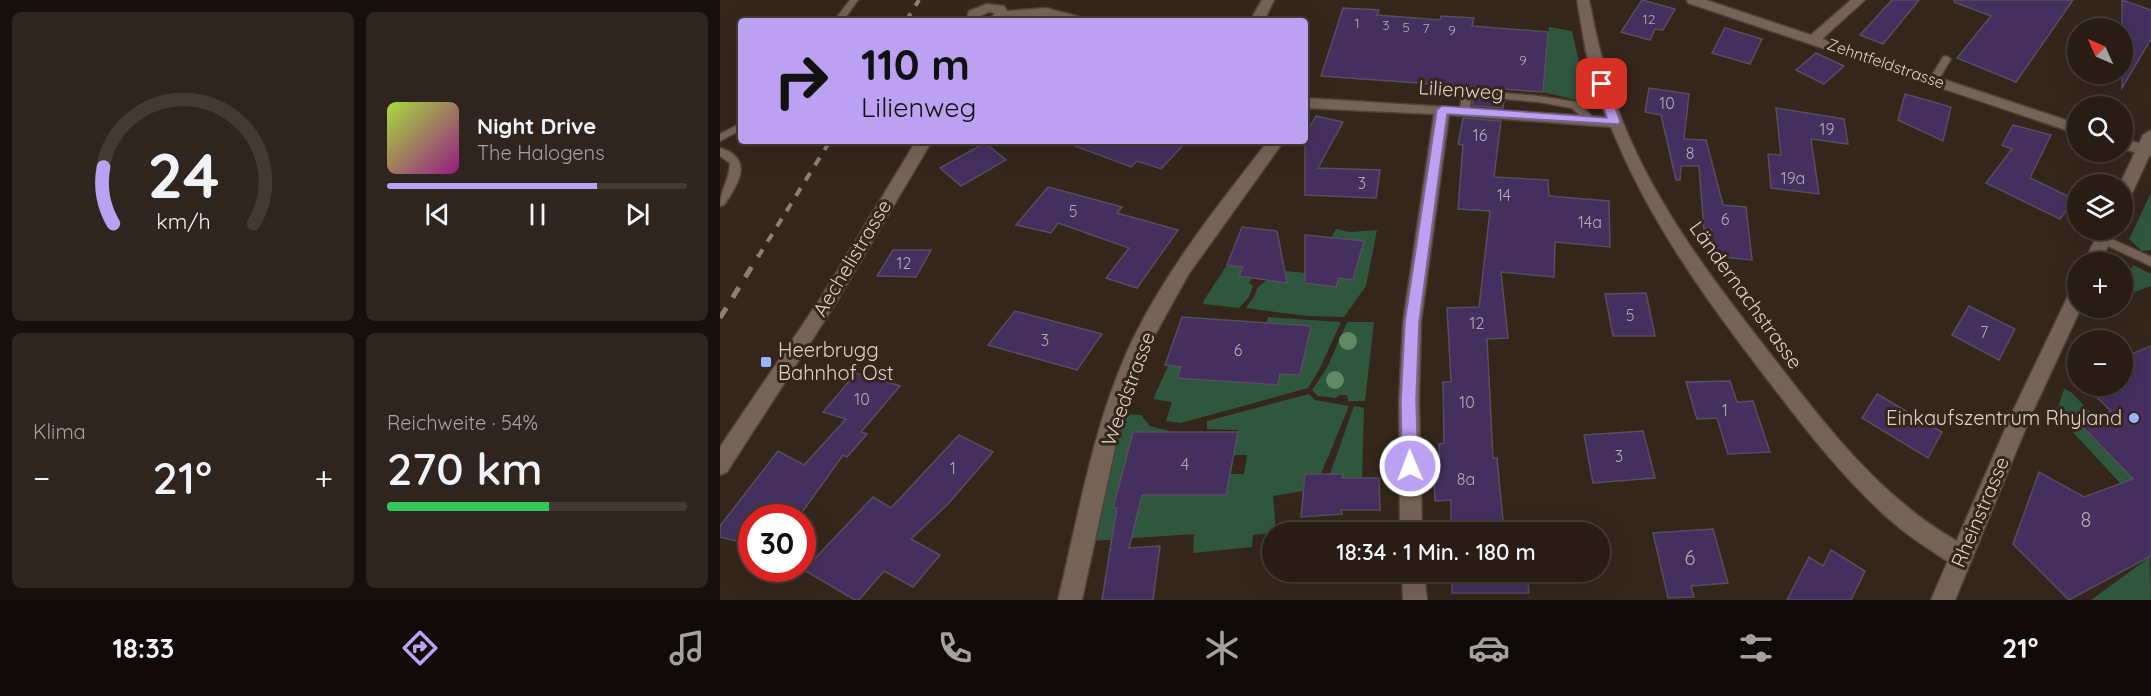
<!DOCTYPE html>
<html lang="de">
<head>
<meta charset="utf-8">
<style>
  :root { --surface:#281c15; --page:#30251e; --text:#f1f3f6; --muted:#a5a1a0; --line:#443a34; --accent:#bca0f2 }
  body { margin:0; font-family:Quicksand,sans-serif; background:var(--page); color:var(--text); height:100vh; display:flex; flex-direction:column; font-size:22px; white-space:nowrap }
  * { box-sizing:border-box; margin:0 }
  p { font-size:20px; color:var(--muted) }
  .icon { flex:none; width:33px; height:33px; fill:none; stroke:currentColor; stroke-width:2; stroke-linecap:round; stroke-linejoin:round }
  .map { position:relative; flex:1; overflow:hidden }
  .panel { display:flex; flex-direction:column; gap:12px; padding:12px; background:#160f0c; width:720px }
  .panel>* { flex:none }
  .banner { position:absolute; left:18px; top:18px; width:570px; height:126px; border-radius:6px; box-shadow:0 6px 24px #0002,0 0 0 2px var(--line); background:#bca0f2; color:#111; overflow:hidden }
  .needle { width:39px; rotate:315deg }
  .fabs { position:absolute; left:1347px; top:18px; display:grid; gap:12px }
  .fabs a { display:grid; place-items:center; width:66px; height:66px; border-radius:50%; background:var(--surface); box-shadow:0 6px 24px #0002,0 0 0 2px var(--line); font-size:30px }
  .speed { position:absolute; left:18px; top:504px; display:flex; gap:12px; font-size:30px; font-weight:700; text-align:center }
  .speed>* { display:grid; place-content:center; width:78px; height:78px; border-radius:50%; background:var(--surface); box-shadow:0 6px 24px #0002,0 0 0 2px var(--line); line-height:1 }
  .speed .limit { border:9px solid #d22; background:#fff; color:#111 }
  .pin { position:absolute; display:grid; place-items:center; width:51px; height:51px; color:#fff; margin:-26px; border-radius:12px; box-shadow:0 3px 9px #0006 }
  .me { position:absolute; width:66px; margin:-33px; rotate:359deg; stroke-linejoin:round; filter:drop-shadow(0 0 4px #0008) }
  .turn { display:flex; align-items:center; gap:21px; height:126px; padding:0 24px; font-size:27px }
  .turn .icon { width:78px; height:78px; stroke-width:2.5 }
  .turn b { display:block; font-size:42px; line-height:51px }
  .big { font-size:45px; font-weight:600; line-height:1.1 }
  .panel .tile { flex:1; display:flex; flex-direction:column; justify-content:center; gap:9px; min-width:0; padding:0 21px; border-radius:9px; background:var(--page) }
  .panel .dial { align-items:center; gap:0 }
  .dial svg { height:156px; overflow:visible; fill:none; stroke:var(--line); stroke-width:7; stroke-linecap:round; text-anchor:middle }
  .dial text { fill:var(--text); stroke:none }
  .song { display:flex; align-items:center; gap:18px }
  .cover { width:72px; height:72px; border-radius:9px; background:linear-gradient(135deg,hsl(80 70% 55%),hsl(310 70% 35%)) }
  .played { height:6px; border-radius:3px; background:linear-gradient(90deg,var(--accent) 70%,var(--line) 70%) }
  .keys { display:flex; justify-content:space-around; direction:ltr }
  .heat { display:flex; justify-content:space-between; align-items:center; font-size:33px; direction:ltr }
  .charge { height:9px; border-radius:4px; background:linear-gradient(90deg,#34c759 54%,var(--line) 0) }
  .panel .tiles { flex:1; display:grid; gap:12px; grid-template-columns:repeat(2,1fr) }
  .trip { position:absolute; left:542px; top:522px; width:348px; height:60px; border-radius:30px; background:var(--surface); box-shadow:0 6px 24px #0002,0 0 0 2px var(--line); font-weight:600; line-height:60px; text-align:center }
  .dock { display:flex; height:96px; justify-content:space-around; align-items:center; background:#100b08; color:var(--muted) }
  .dock .icon { width:42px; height:42px }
  .dock .selected { color:var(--accent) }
  .dock b { font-size:27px; color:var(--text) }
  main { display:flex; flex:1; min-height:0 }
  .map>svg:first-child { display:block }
  .green { fill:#2f573d }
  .building { fill:#452f5e; stroke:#554e5f; stroke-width:1.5 }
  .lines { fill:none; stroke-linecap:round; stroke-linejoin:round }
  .lane-casing { stroke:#4e4239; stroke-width:3 }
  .street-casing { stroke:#4e4239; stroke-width:3 }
  .secondary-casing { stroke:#4e4239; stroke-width:3 }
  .lane { fill:#756358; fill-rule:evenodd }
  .street { fill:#756358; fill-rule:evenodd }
  .secondary { fill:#756358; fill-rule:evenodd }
  .rail-far1 { stroke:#8b7f76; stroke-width:4; stroke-dasharray:9 9; stroke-linecap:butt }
  .rail { stroke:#8b7f76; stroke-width:5; stroke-dasharray:12 12; stroke-linecap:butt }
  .tree { fill:#628866 }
  .route { fill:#bca0f2; stroke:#7a689d; stroke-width:1.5 }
  .poi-dot { fill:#98b5fd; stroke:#35261c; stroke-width:2 }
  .labels { text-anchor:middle; stroke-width:6; stroke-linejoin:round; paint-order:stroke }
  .far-number-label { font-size:14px; fill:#b6a9b0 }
  .far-street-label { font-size:16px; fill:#dcd2cb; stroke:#35261c }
  .number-label { font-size:16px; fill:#b6a9b0 }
  .street-label { font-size:20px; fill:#dcd2cb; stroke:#35261c }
  .poi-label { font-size:20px; fill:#dcd2cb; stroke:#35261c; text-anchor:start }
  .near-number-label { font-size:20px; fill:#b6a9b0 }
</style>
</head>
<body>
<main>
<section class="panel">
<div class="tiles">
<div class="tile dial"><svg viewBox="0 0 100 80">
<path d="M14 69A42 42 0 1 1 86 69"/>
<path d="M14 69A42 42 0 0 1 9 40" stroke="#bca0f2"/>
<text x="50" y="56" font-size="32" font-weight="700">24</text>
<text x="50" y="72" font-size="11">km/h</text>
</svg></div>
<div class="tile">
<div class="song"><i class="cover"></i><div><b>Night Drive</b><p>The Halogens</p></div></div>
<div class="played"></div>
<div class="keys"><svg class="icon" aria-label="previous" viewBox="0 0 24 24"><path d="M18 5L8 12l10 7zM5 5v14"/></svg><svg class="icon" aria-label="pause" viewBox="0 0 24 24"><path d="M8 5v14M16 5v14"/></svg><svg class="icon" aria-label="next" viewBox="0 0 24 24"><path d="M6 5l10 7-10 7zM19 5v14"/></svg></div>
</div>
<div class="tile"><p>Klima</p>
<div class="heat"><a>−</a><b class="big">21°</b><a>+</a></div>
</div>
<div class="tile"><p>Reichweite · 54%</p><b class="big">270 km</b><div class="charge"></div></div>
</div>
</section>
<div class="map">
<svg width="1431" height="600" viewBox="0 0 1431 600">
  <rect width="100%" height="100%" fill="#35261c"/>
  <g class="green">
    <polygon points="829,27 852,31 868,103 823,92"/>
    <polygon points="1431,193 1431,250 1422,251 1409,239"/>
    <polygon points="616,229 630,232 657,230 646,286 624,317 587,316 526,308 535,295 537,288 547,280 552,281 556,270 586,273 584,283 616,287 619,278 633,280 644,242 611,238"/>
    <polygon points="507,265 523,267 519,276 532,278 529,283 533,286 529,297 519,308 483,304 484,300"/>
    <polygon points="1413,265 1431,274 1431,286 1403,296 1403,289"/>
    <polygon points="548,317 621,322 600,368 588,388 461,423 446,421 452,402 433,399 448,366 461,366 458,378 484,380 488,368 521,383 558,385 560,374 580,375 591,327 546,323"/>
    <polygon points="627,322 654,322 645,401 628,401 627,395 619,395 616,398 598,396 592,390 607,368"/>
    <polygon points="1344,389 1351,392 1375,417 1360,425 1389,455 1405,448 1431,495 1401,484 1336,414"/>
    <polygon points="589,394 595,400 629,406 601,474 585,475 583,491 553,496 556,532 533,535 532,547 473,553 474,534 372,541 402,414 421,415 430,426 453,432 413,432 393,507 419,508 422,495 509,474 524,474 527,455 514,455 518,430 487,429 487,421"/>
    <polygon points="634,406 644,408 642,478 622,478 623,474 610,474"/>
    <polygon points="1430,557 1431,600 1371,600"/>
  </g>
  <g class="building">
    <polygon points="922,0 955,9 943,30 935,29 930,40 901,32"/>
    <polygon points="1172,0 1199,0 1163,44 1140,35"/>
    <polygon points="1234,0 1353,0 1296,82 1237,58 1271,16 1234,2"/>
    <polygon points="1402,0 1431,10 1431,39 1402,88"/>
    <polygon points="623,8 659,10 657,15 720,20 721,16 754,18 752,26 828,32 823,92 601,76"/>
    <polygon points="1005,28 1042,39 1030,64 992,53"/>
    <polygon points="1096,53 1124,66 1104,84 1076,70"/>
    <polygon points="929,88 969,94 964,139 986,140 1003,205 1026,207 1032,260 1004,257 991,241 991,229 984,229 979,166 961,166 960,180 956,180 941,115 925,112"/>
    <polygon points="1185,94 1231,107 1223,141 1178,120"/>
    <polygon points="753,98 784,101 783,108 753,106"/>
    <polygon points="1056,108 1124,119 1128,144 1091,139 1099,194 1051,188 1048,154 1061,155"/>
    <polygon points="596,116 623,122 598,168 660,170 656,198 585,195 585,135"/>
    <polygon points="743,118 781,121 774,177 828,180 829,196 889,201 890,247 835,242 834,277 781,272 788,338 767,339 773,458 777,458 784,531 804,532 731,532 731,500 715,501 713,460 720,460 719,444 724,443 723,382 731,382 727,308 759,307 770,211 738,209 743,145 738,144"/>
    <polygon points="1293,125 1331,135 1310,178 1354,199 1340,219 1266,183 1292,149 1282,145"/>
    <polygon points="347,141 467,141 441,169 417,161 411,167 347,143"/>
    <polygon points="265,143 286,160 241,186 220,168"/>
    <polygon points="328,187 402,207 397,213 458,230 417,288 386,278 409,248 338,223 331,233 296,225"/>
    <polygon points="522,227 557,231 567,283 519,276 523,267 507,265"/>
    <polygon points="585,235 644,241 633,280 619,278 616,287 585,283"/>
    <polygon points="173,250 211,250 196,277 157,276"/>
    <polygon points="926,293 935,336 893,336 885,294"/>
    <polygon points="1249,306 1295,329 1279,360 1232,335"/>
    <polygon points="295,311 382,334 357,370 268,345"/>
    <polygon points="462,317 591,326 580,375 560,374 558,385 457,378 461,367 445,365"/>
    <polygon points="1431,346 1431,556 1349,600 1293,544 1319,472 1364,497 1413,479 1360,424 1391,411 1365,386 1402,386 1402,358"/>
    <polygon points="136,373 180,386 141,432 147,434 127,457 123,455 78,518 32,518 32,545 0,537 0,526 58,451 84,465 126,419 103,412"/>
    <polygon points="1010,381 1017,402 1033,401 1050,452 1008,454 997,418 977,419 966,382"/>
    <polygon points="1157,394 1222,432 1208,458 1142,418"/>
    <polygon points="923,431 935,478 873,483 864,435"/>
    <polygon points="413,432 518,432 506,495 422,495 409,548 440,546 433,600 382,600 390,550 392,550 390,549 397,508 393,508"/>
    <polygon points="239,435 273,452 228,504 191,539 220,555 193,587 164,571 139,600 135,600 84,570 153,497 171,508"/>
    <polygon points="585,474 623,474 622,478 659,478 660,510 621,510 622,514 581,517"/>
    <polygon points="993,529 1008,583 971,586 974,597 948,598 933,533"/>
    <polygon points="1111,550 1145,571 1131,600 1067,600 1089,557 1103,566"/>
    <polygon points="732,572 807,572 809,593 732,593"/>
  </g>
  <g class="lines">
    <defs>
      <g id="lane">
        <polygon points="130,0 138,0 123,21 114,21"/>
        <polygon points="1226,56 1231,59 1217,82 1214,83 1211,82 1209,80 1223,57"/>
        <polygon points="747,90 819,96 855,102 858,103 876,120 875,122 867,122 852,108 819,102 751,96 750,111 745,114 740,111 742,93"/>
        <polygon points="21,123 21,130 0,141 0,134"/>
        <path d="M0 148C34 158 19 184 4 205L0 206C0 190 10 179 10 163L0 156Z"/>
        <polygon points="1383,235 1431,257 1431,266 1379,242 1377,239"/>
      </g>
      <g id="street">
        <polygon points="542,0 554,0 544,21 530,21"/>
        <path d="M857 0H869C876 34 883 68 895 101 928 196 991 278 1052 356 1093 409 1136 466 1189 508 1207 524 1229 536 1249 549L1252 557 1249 565 1241 568 1233 565C1212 551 1189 537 1170 520 1126 481 1089 434 1054 388 991 307 929 222 891 127L729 115 701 322 699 401 702 532H680L679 401 683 322 714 114 585 108V98L886 117 866 52Z"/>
        <polygon points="967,0 986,0 1091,35 1131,0 1145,0 1102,39 1358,124 1358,134 968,3"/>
        <polygon points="267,4 284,6 287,11 326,8 364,18 366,21 344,21 326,16 268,21 275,13 269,12 260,16 260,21 246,21 249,11"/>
        <polygon points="1402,139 1431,146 1431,156 1402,149"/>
        <polygon points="196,141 212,141 114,306 7,472 0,475 0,447 102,296"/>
        <path d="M548 141H564L468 275 425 353 396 443 362 600H338C358 518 372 432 406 354 441 276 496 208 548 141Z"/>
        <polygon points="682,572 704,572 707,600 683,600"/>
      </g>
      <g id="secondary">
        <polygon points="1431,130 1431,152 1410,198 1408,202 1402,204 1402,184 1400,184 1423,135"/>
        <polygon points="1380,230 1396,230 1380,262 1364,262"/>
        <polygon points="1358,287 1358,308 1361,308 1312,413 1235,600 1211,600 1292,413 1349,294 1352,289"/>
      </g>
    </defs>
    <use href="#lane" class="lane-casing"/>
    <use href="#street" class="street-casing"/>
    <use href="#secondary" class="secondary-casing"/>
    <use href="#lane" class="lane"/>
    <use href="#street" class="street"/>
    <use href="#secondary" class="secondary"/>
    <g class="rail-far1">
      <polyline points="186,21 199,0"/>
      <polyline points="38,257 110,141"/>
    </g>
    <polyline class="rail" points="0,318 39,255"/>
  </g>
  <g class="tree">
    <circle cx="628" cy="341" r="9"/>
    <circle cx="615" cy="380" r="9"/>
  </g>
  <polygon class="route" points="882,81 887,84 900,122 898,124 727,114 699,322 696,400 698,466 696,471 690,473 684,471 682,466 681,400 685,322 717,110 722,106 887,118 877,84"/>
  <g class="poi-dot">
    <rect x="40" y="356" width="12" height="12" rx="3"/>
    <circle cx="1414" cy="418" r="6"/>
  </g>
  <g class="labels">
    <g class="far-number-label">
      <text x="929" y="24">12</text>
      <text x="637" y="28">1</text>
      <text x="666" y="30">3</text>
      <text x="686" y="32">5</text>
      <text x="706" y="33">7</text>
      <text x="732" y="35">9</text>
      <text x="803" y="65">9</text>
    </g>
    <g class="far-street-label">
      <text transform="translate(1166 63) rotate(19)" y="6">Zehntfeldstrasse</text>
    </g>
    <g class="number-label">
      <text x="947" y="109">10</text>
      <text x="1107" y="135">19</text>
      <text x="760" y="141">16</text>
      <text x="970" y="159">8</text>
      <text x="1073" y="184">19a</text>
      <text x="642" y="189">3</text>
      <text x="784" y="201">14</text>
      <text x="353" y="217">5</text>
      <text x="1005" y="225">6</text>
      <text x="870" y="228">14a</text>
      <text x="184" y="269">12</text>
      <text x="910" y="321">5</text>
      <text x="757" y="329">12</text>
      <text x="1264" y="338">7</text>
      <text x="325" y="346">3</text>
      <text x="518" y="356">6</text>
      <text x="142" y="405">10</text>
      <text x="747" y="408">10</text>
      <text x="1005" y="416">1</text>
      <text x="899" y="462">3</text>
      <text x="465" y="470">4</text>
      <text x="233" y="474">1</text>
      <text x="746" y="485">8a</text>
    </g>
    <g class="street-label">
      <text transform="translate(741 90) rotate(4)" y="7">Lilienweg</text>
      <text transform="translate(132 258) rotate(-59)" y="7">Aechelistrasse</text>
      <text transform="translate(1026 295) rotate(54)" y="7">Ländernachstrasse</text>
      <text transform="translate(408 389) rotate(-70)" y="7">Weedstrasse</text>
      <text transform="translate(1260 512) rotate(-67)" y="7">Rheinstrasse</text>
    </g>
    <g class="poi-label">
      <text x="58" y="357">Heerbrugg<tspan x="58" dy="23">Bahnhof Ost</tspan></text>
      <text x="1402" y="425" text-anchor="end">Einkaufszentrum Rhyland</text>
    </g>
    <g class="near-number-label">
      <text x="1366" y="527">8</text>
      <text x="970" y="565">6</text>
    </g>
  </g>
</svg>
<div class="fabs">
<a><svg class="needle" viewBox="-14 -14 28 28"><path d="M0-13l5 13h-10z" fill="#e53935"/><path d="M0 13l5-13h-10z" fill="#a5a1a0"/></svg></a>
<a><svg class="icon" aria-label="search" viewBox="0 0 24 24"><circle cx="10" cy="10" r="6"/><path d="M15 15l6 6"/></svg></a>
<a><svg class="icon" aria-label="layers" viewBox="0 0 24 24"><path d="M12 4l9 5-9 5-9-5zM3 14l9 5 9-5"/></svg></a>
<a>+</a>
<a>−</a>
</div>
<div class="speed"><div class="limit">30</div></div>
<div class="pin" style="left:882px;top:84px;background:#d93025"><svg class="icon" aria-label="arrive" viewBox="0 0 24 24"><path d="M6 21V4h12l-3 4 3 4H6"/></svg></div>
<svg class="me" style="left:690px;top:466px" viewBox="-20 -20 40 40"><circle r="17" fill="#bca0f2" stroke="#fff" stroke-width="3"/><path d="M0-11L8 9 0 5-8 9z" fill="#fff"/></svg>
<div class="trip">18:34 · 1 Min. · 180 m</div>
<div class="banner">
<div class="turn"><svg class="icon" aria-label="right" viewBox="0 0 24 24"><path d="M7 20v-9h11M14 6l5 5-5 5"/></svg><div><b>110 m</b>Lilienweg</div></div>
</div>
</div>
</main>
<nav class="dock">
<b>18:33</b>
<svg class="icon selected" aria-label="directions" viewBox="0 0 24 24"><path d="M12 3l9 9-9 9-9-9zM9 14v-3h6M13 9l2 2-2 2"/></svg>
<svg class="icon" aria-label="music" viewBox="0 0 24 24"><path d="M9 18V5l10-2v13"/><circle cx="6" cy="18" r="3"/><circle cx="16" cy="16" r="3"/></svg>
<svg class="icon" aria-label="phone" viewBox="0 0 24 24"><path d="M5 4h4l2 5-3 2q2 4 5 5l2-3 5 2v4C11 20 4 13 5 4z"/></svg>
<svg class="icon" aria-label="climate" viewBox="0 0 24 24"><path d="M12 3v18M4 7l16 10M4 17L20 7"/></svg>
<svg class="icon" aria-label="car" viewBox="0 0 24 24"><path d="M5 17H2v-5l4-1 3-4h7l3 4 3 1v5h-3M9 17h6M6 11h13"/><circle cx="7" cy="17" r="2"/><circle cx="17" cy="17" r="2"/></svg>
<svg class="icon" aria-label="filters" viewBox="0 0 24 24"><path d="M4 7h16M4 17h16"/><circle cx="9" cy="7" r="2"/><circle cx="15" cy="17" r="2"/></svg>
<b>21°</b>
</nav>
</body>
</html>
